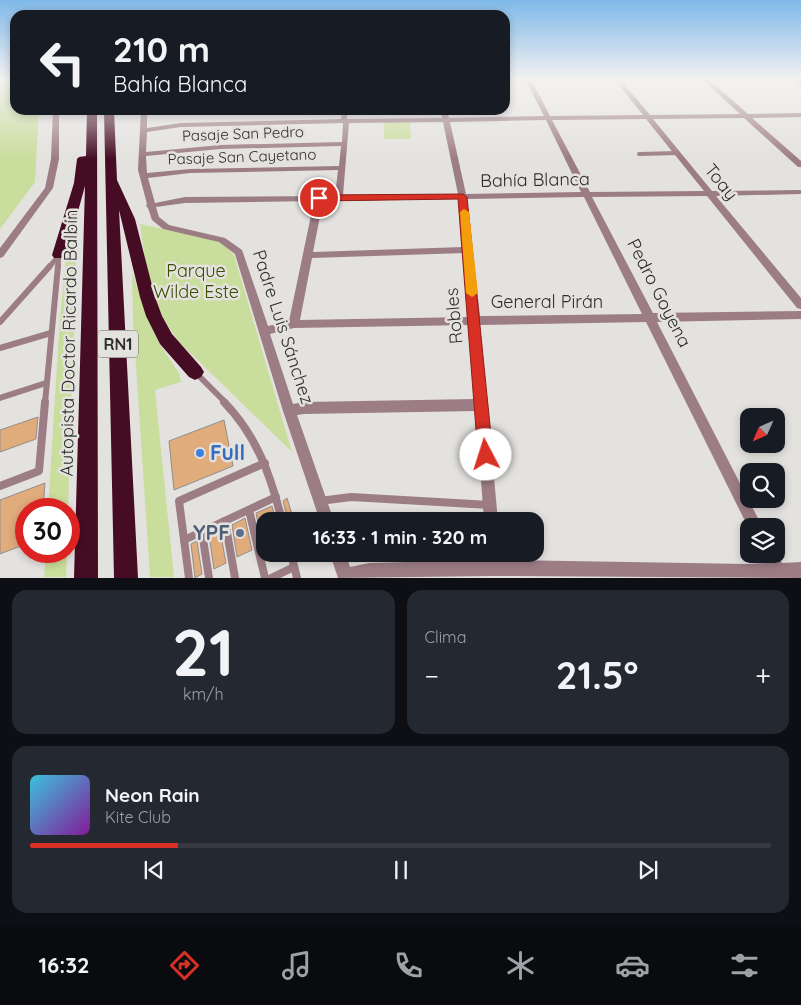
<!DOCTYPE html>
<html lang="es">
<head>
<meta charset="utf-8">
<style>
  :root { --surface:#171b24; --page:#242831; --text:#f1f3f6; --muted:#9ea1a6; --line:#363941; --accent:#d93025 }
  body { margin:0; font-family:Quicksand,sans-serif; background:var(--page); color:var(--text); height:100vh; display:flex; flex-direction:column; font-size:19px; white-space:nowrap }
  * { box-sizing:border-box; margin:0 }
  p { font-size:16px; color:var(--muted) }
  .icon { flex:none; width:28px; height:28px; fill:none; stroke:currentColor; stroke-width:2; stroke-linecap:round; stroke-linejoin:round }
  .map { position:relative; height:578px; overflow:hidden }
  .drawer { display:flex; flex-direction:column; gap:12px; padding:12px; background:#0d0f14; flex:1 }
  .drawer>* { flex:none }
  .guide { position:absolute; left:10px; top:10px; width:500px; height:105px; border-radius:15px; box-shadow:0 2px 8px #0003; background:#171b24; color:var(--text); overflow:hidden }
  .needle { width:32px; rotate:225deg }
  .buttons { position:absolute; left:740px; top:408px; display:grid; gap:10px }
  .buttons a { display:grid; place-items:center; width:45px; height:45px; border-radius:10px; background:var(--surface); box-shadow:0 2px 8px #0003; font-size:25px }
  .speed { position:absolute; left:15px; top:498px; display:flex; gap:10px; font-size:25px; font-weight:700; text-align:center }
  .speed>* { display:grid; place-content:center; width:65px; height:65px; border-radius:50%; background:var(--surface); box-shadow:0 2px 8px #0003; line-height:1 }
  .speed .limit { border:8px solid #d22; background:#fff; color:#111 }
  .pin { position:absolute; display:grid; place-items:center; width:42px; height:42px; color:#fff; margin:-21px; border:2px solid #fff; border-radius:50%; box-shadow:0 1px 5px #0007 }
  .me { position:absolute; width:55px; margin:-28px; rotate:355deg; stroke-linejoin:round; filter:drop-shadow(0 0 4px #0008) }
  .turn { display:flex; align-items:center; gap:18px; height:105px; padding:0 20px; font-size:22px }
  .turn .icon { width:65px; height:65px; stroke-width:2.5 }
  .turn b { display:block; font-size:35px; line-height:42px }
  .big { font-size:38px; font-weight:700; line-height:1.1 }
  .drawer .card { flex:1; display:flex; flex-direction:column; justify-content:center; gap:8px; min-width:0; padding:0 18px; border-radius:15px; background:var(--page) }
  .drawer .dial { align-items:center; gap:0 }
  .dial b { font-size:65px; line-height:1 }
  .song { display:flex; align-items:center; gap:15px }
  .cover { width:60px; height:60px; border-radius:8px; background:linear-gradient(135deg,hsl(190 70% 55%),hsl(290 70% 35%)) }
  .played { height:5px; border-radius:2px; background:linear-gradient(90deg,var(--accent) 20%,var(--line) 20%) }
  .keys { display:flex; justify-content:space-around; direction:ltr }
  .heat { display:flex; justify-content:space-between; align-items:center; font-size:28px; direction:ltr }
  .drawer .tiles { flex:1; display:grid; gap:12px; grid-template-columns:1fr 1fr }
  .card:last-child { grid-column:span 2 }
  .trip { position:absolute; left:256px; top:512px; width:288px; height:50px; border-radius:15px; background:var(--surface); box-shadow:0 2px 8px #0003; font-weight:700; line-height:50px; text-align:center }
  .dock { display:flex; height:80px; justify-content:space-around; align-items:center; background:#090b0e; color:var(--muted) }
  .dock .icon { width:35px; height:35px }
  .dock .current { color:var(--accent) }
  .dock b { font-size:22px; color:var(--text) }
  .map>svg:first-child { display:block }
  .green { fill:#c9dd9c }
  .building { fill:#e1ac7c; stroke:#908e8c }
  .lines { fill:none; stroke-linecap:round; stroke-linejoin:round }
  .lane-far3 { stroke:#9d7d85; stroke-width:4 }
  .lane-far2 { stroke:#9d7d85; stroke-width:5 }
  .lane-far1 { stroke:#9d7d85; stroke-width:6 }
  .lane { stroke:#9d7d85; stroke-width:8 }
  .street { fill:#9d7d85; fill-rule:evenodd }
  .highway { fill:#460c23; fill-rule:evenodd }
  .route { fill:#d93025; stroke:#8d1f18 }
  .slow { fill:#f59e0b }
  .shop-dot { fill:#3f7fe0; stroke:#e4e2df; stroke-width:2 }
  .service-dot { fill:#5c6f8a; stroke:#e4e2df; stroke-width:2 }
  .labels { text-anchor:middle; stroke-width:5; stroke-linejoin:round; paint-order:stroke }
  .far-street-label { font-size:15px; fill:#2e2d2c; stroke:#e4e2df }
  .shield { fill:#e4e2df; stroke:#656362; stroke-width:1 }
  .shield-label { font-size:16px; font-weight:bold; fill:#2e2d2c }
  .street-label { font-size:18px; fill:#2e2d2c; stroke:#e4e2df }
  .park-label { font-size:18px; fill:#3c4c00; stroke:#e4e2df }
  .near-shop-label { font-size:21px; font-weight:bold; fill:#366cbe; stroke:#e4e2df; text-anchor:start }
  .near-service-label { font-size:21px; font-weight:bold; fill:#4e5e75; stroke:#e4e2df; text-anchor:end }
</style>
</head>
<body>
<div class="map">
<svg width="801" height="578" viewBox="0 0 801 578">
  <rect width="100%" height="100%" fill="#e4e2df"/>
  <g class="green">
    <polygon points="0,79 15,79 15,110 39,110 35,182 0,229"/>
    <polygon points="384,122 410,122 411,139 384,139"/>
    <polygon points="140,224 211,239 222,243 234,255 292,452 179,342 164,320 153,294 146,266"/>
    <polygon points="77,231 68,509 48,509 60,318 66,259"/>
    <polygon points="132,273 159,343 179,373 181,382 155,390 174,577 150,577 133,322"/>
    <polygon points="46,551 67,551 66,577 44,577"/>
  </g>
  <g class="building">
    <polygon points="38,417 36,439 0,452 0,430"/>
    <polygon points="224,420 233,466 174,490 169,441"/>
    <polygon points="45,483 43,509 26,509 26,544 0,554 0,500"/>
    <polygon points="287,498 294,521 288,521 283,501"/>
    <polygon points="272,506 276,521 265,521 265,544 263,545 256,513"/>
    <polygon points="245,518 252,550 237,557 232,525"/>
    <polygon points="220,530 226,563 214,569 209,535"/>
    <polygon points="197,541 202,574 195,578 191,544"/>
  </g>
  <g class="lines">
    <polyline class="lane-far3" points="639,154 677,153"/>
    <g class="lane-far2">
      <polyline points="49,267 58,257"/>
      <polyline points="58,267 59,255"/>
    </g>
    <g class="lane-far1">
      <polyline points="0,322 50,266"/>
      <polyline points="0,348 51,333"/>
      <polyline points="196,373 226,403"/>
      <polyline points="0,398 46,383"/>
      <polyline points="45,403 58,266"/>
    </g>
    <g class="lane">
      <path d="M224 402C257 436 271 476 282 521"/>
      <polyline points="0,486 39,471 45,402"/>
      <polyline points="320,501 351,497 490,505"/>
      <polyline points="249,510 265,578"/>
      <polyline points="225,521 235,578"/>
      <polyline points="202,532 209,578"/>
      <polyline points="184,540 276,497"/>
      <polyline points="291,554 297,578"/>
      <polyline points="189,578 179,501 265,463"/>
      <polyline points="271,578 294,567"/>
    </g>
    <g class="street">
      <path d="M525 79H531L550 116 643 115 614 79H620L650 115 740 114 702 79H708L748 114 801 113V117L752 118 801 161V167H798L744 118 653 119 712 191 801 190V194L716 196 801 298V309L797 308 707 196 592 197 653 313 801 311V319L657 322 762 526H749V529L646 322 480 325 498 521H484L476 411 304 414 297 415 334 521H320L283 411 235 254 219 242 163 229 152 220 148 208 146 206 147 204 138 170 141 110H147V128L181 123 341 119 342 110H348L347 119 442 118 441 110H447L449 118 544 116ZM646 119 704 191 590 192 552 120ZM546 120 581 192 466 194 450 122ZM443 122 458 194 343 195 349 123ZM343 123 342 142 220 145 146 152 147 132 181 127ZM341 146 339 166 190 169 147 173 146 156 220 149ZM338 170 335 196 185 197 155 203 148 178 190 173ZM584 197 642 314 480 316 467 199ZM459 199 464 247 313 252 323 201ZM314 201 289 321 268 326 242 250 225 238 169 225 159 217 156 207 185 203ZM465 253 469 317 300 320 312 258ZM470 325 475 399 304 402 293 404 270 334 294 328Z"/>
      <polygon points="791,79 797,79 801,81 801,86"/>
      <polygon points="53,110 59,110 59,159 53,188 3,257 0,258 0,248 45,188 51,159"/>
      <polygon points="776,552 782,563 801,562 801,578 493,576 338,578 330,554 346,554 350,567 369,563 485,560 485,554 501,554 501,560 748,564 766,563 761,554 776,554"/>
    </g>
    <g class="highway">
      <polygon points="87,110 97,110 98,578 74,578 85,186 66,255 64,258 54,258 52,255 74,183 77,159 79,157 86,156"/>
      <polygon points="104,110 114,110 117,180 135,219 155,297 162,316 172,334 201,367 204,372 201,377 195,380 189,377 160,344 146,316 140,297 119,210 138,578 114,578"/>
    </g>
  </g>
  <linearGradient id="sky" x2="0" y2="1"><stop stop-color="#7fb8e9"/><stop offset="0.5" stop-color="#f3f2f1"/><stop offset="1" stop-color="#f3f2f1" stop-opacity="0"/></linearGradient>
  <rect width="801" height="159" fill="url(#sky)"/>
  <polygon class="route" points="463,194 467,197 493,455 491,461 486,463 480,461 478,455 458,199 319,201 315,198 319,195"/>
  <polygon class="slow" points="464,209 469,212 478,293 472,297 466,293 460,212"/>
  <circle class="shop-dot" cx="200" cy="453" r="5"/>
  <circle class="service-dot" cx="240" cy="533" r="5"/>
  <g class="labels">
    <g class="far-street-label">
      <text transform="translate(243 134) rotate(-2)" y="5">Pasaje San Pedro</text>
      <text transform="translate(242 157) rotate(-2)" y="5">Pasaje San Cayetano</text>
    </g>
    <rect class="shield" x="98" y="330.5" width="40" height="27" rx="4"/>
    <g class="shield-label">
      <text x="118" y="350">RN1</text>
    </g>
    <g class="street-label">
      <text transform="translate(535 180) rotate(-1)" y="6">Bahía Blanca</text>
      <text transform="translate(721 182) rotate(51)" y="6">Toay</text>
      <text transform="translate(659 293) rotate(63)" y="6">Pedro Goyena</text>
      <text x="547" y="308">General Pirán</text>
      <text transform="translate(454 316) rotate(-95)" y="6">Robles</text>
      <text transform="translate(283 327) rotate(72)" y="6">Padre Luis Sánchez</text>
      <text transform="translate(69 343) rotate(-89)" y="6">Autopista Doctor Ricardo Balbín</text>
    </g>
    <g class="park-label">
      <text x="196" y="277">Parque<tspan x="196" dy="21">Wilde Este</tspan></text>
    </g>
    <g class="near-shop-label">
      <text x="210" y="460">Full</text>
    </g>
    <g class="near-service-label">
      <text x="230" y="540">YPF</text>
    </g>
  </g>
</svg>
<div class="buttons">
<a><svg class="needle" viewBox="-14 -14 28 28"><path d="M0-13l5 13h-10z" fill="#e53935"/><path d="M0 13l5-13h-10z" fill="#9ea1a6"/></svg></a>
<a><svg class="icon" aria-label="search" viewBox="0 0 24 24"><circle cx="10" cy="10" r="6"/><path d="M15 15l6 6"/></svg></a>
<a><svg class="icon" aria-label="layers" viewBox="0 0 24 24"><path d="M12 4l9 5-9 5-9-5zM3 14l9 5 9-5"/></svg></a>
</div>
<div class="speed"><div class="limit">30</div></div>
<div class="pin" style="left:319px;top:198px;background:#d93025"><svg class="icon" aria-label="arrive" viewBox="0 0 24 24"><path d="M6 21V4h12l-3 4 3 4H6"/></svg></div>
<svg class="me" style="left:486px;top:455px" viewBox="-20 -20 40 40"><circle r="19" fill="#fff"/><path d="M0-13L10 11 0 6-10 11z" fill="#d93025"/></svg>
<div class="trip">16:33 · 1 min · 320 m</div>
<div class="guide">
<div class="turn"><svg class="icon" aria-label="left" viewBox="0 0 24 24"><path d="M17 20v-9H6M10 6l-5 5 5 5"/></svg><div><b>210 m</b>Bahía Blanca</div></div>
</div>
</div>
<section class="drawer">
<div class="tiles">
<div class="card dial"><b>21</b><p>km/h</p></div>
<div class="card"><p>Clima</p>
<div class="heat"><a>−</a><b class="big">21.5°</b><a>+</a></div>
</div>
<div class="card">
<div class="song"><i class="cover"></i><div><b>Neon Rain</b><p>Kite Club</p></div></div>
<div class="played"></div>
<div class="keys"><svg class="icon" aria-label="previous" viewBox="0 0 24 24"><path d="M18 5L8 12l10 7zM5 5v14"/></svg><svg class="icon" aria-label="pause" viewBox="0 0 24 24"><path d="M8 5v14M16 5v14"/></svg><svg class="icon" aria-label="next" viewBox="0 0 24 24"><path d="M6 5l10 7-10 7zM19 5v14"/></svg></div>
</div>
</div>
</section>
<nav class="dock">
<b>16:32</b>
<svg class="icon current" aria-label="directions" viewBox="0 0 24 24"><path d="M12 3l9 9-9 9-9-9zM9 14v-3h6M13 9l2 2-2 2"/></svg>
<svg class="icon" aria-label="music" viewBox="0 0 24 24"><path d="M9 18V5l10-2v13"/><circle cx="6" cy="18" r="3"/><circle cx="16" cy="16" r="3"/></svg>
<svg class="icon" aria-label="phone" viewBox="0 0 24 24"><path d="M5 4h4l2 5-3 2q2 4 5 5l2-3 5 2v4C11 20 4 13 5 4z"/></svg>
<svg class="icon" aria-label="climate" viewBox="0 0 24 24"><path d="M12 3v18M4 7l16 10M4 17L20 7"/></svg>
<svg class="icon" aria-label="car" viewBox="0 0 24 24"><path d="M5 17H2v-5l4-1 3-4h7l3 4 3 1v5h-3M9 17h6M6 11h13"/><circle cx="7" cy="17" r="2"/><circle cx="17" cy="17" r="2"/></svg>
<svg class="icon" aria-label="filters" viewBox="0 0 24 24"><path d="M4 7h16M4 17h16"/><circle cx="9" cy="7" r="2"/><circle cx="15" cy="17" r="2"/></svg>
</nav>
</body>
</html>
